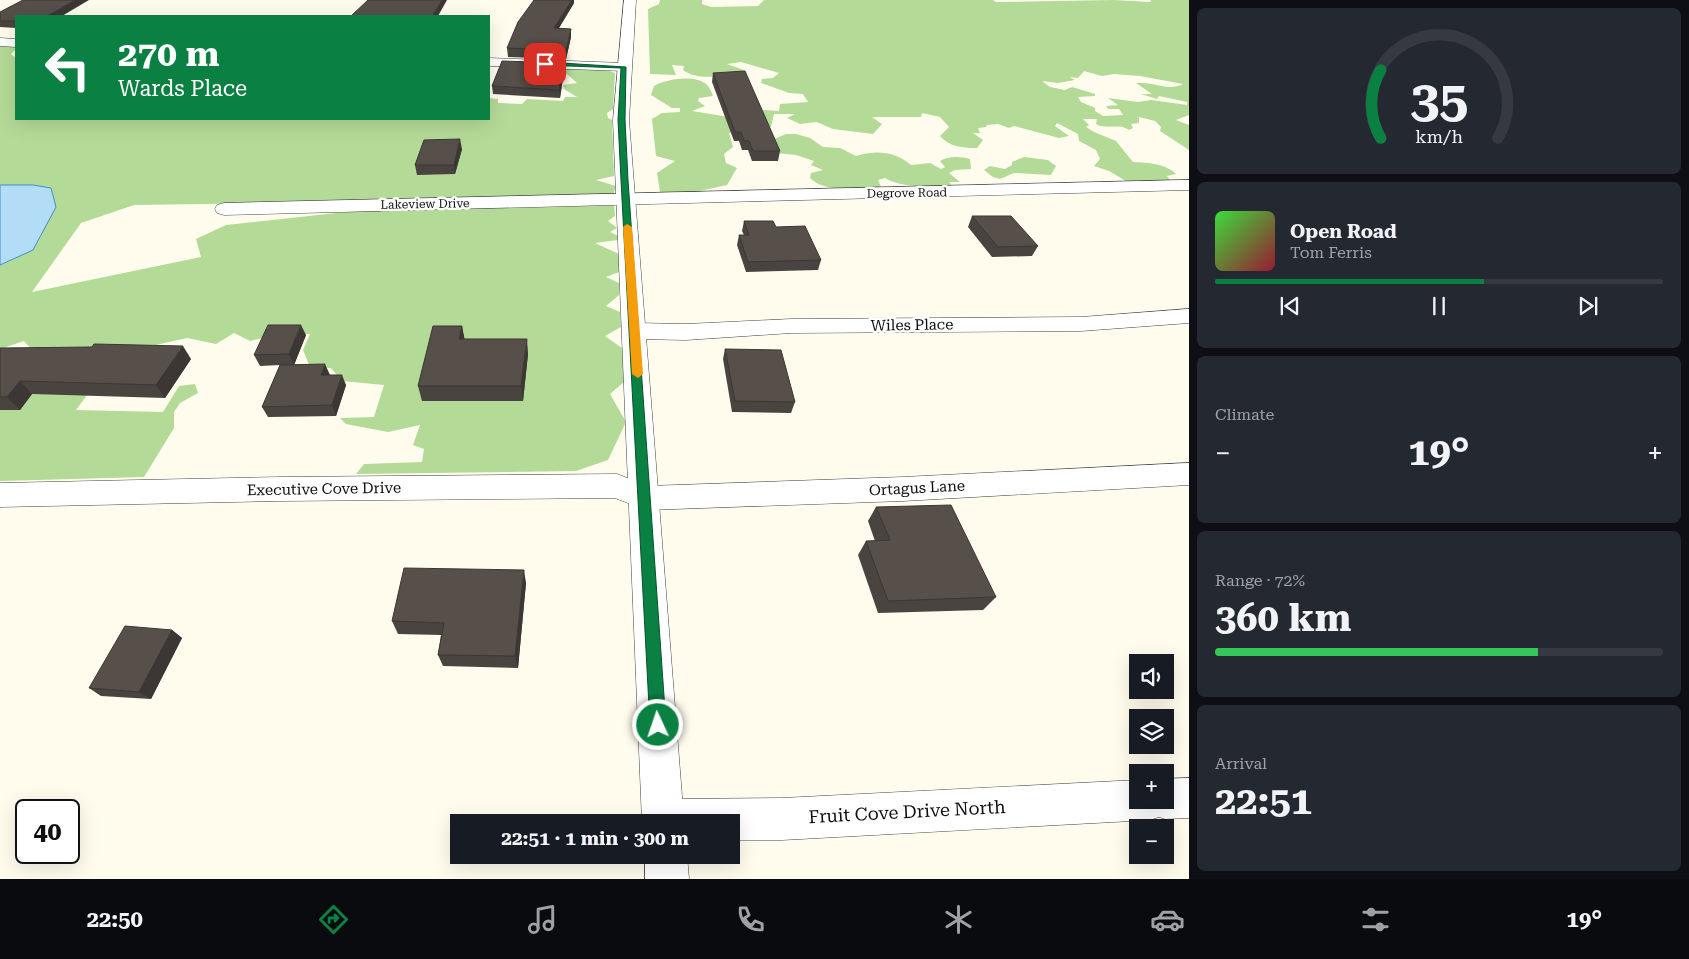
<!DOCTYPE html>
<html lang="en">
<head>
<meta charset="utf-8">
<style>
  :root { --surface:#171b24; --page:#242831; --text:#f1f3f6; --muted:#9ea1a6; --line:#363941; --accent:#0b8043 }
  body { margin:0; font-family:"Roboto Serif",serif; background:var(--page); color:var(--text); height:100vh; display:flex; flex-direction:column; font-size:19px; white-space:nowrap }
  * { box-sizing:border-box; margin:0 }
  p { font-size:16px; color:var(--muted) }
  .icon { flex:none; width:28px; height:28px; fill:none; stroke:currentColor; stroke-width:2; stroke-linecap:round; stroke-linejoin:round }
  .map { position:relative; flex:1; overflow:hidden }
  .sheet { display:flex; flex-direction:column; gap:8px; padding:8px; background:#0d0f14; width:500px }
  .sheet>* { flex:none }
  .top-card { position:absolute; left:15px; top:15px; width:475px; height:105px; border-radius:0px; box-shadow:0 5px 20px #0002; background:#0b8043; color:#fff; overflow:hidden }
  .tools { position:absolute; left:1129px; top:654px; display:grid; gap:10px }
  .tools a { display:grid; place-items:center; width:45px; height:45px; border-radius:0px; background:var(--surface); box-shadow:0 5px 20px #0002; font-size:25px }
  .speed { position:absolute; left:15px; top:799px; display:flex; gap:10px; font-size:25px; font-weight:700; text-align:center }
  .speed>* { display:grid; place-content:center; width:65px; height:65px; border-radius:50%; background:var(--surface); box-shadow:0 5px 20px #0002; line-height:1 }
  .speed .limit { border:2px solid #111; border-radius:8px; background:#fff; color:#111 }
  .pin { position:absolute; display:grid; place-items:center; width:42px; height:42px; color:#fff; margin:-21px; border-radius:10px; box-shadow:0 2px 8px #0006 }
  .me { position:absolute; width:55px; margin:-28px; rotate:357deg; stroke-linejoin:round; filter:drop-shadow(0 0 4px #0008) }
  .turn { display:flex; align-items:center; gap:18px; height:105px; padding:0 20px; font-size:22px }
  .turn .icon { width:65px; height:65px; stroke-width:2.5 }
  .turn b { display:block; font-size:35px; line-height:42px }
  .big { font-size:38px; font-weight:700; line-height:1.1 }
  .sheet .widget { flex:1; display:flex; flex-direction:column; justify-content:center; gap:8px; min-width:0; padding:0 18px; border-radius:8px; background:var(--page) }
  .sheet .dial { align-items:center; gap:0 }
  .dial svg { height:130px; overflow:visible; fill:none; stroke:var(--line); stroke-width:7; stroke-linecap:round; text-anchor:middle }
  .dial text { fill:var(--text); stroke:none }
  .song { display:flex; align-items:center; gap:15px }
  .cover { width:60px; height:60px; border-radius:8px; background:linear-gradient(135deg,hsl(120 70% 55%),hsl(350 70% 35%)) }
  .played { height:5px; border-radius:2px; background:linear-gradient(90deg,var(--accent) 60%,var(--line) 60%) }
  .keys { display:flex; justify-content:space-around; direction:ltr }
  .heat { display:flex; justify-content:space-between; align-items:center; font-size:28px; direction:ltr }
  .charge { height:8px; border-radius:4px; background:linear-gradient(90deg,#34c759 72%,var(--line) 0) }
  .trip { position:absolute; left:450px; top:814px; width:290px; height:50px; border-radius:0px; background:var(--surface); box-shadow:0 5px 20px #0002; font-weight:700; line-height:50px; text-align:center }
  .tabs { display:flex; height:80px; justify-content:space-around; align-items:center; background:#090b0e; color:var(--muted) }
  .tabs .icon { width:35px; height:35px }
  .tabs .selected { color:var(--accent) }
  .tabs b { font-size:22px; color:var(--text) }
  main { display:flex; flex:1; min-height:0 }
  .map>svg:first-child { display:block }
  .forest { fill:#b4da97; fill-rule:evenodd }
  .water { fill:#b3dcf6; stroke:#3a90cd }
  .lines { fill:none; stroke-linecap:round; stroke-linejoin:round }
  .minor-casing { stroke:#404040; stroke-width:1 }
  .tertiary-casing { stroke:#404040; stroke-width:1 }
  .minor { fill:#fff; fill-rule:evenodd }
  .tertiary { fill:#fff; fill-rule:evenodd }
  .wall { fill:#4a4440 }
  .shaded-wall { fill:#3c3734 }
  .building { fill:#564f4a; stroke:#3c3734 }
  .route { fill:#0b8043; stroke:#07532c }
  .slow { fill:#f59e0b }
  .labels { text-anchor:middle; stroke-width:5; stroke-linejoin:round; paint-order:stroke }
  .far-street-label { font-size:12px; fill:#0d0d0d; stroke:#fff }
  .street-label { font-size:15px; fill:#0d0d0d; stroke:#fff }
  .near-street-label { font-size:18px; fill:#0d0d0d; stroke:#fff }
</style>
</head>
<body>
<main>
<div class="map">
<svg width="1189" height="879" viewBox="0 0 1189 879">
  <rect width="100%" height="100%" fill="#fffcee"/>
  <g class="forest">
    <path d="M660 0H702V4L711 7 758 6 764 0H993L996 2 1114 0 1150 2 1151 0H1189V115L1176 120 1189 125V150L1160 131 1161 127 1155 121 1139 117V123L1131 124 1133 128 1129 130C1120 123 1106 130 1096 124L1097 119H1083L1089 125 1086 127 1094 132 1116 141 1133 162C1148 163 1165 163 1176 174L1167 176 1170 180 1126 181 1109 171 1094 166 1100 159 1096 150 1079 141 1078 134 1057 123 1055 126 1069 136 1059 138 1014 126 1009 128 998 124 987 125 986 127 978 128 980 133H973L983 140 977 148C964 148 949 147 940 136L949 127 940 117 922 113 921 117H872L882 124 873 134 833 129 817 122 800 124 787 118 795 114H774L771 127 729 133 733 147 724 154 726 163 737 168 727 185 695 192H660L657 173 675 161 656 156 652 119 662 113 680 112V108H672L651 95 654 86C666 79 696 74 707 85 710 88 712 93 713 96L699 98 698 101 705 106 692 111 729 117 752 109 779 111 780 104 808 102 803 94 789 93 761 83 762 79 773 78 779 73 741 62 727 64 744 70 742 72C723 75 700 82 683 70L684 66 672 65 676 75 650 74 648 9 659 4ZM1084 71 1102 76 1114 74 1140 76 1183 84C1168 92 1152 81 1136 83L1152 94H1141L1157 99 1159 96 1187 102V105L1151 100 1138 102 1108 98 1118 105 1106 106 1108 109H1119L1123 115 1103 116 1095 111V108L1081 102 1078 97 1095 96V94L1072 87 1065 90 1050 87 1042 81 1058 83 1075 80 1070 77 1078 78Z"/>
    <polygon points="0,45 16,46 16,49 11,54 16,58 16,119 489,119 489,98 498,99 498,103 522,104 527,99 563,101 565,97 577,97 564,89 563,85 577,83 567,74 549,67 604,69 615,73 613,109 607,113 608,118 612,120 614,176 596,180 616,186 612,198 134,205 81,223 32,292 201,257 196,239 226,225 373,209 614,204 615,216 608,221 617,228 610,232 618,236 618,240 595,243 619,254 619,272 606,277 619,283 619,295 606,306 620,312 621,327 605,336 622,348 625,381 610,394 626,422 608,460 576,471 356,474 364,464 422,462 424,449 413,445 420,425 388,432 346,424 340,418 374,417 384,385 342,381 331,368 310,367 303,350 310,334 271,336 250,341 234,333 216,344 187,338 142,348 107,368 76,410 163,412 179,386 195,384 198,393 180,403 174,412 174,428 144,477 0,481 0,408 32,350 24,341 0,349 0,265 33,250 33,185 0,185"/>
    <path d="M786 134H796L810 138 823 147 840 148 856 156C875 150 895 151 911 165L930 163 941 169 945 167 940 161C947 156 961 156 970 159L971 169 955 170 949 173 960 182H950L951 186C929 186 904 189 885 178L878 180 881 187C860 188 826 194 810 178L811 173 823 170 811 165 814 161 796 155 775 153 772 140Z"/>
    <polygon points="1024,157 1048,160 1056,166 1051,175 1014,173 1000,179 993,177 984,170 990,166 1005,169 1012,165 1012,162"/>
  </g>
  <polygon class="water" points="0,185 33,185 51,188 56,207 33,250 0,265"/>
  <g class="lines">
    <defs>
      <g id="minor">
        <polygon points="0,38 16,39 16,47 0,46"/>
        <polygon points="489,58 624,63 631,67 624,71 489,66"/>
        <polygon points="1189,180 1189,190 224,215 217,213 215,209 217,205 224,203"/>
        <polygon points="1189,309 1189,323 1081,331 791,333 686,340 635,339 627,336 623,331 627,326 635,323 686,324 791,319 1081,317"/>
        <polygon points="1189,463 1189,485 903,501 646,510 615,498 280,501 0,507 0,483 280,477 617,474 648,486 903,477"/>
        <polygon points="1189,778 1189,818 1165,819 1159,817 1150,820 782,840 731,840 731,822 643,822 642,820 648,805 663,799 782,798 1138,780 1138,800 1165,800 1165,779"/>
      </g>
      <g id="tertiary">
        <polygon points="624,0 636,0 629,120 684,822 642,822 613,120"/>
        <polygon points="645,855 687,855 689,879 645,879"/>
      </g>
    </defs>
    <use href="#minor" class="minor-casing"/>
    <use href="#tertiary" class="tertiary-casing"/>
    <use href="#minor" class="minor"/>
    <use href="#tertiary" class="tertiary"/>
  </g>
  <g class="wall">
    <polygon points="534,0 574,0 574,3 559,28 571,29 571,37 566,59 508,57 507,48"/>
    <polygon points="0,12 16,16 16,28 0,27"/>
    <polygon points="564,71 560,98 493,94 492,86"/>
    <polygon points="713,73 780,151 778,161 752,161 748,150 742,150 739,141 734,141 712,82"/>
    <polygon points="462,149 455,174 417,175 415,165"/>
    <polygon points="972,216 1038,246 1032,256 992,257 968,227"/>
    <polygon points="744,221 776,227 821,260 818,270 746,272 737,245 739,235 744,235 742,231"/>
    <polygon points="462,326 464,339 528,354 523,401 422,401 418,386"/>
    <polygon points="306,335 294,365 330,375 346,385 336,416 268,417 262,407 280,365 260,366 254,355"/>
    <polygon points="0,348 191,359 165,398 32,394 20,410 0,410"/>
    <polygon points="725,349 795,402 791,413 732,412 723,359"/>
    <polygon points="876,507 996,597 983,610 878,613 858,555 866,541 875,541 868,521"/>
    <polygon points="526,583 518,668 443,666 438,655 441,635 398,634 392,621"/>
    <polygon points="172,630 182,638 151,699 101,696 89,688"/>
  </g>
  <g class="shaded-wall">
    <polygon points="75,0 89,0 62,16 47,16"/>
    <polygon points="442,0 447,0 438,16 432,16"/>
    <polygon points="572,0 574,0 574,3 554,36 554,28"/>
    <polygon points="571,29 571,37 566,59 566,51"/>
    <polygon points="564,63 564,71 560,98 559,90"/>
    <polygon points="460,139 462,149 455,174 454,165"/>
    <polygon points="301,325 306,335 294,365 289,354"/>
    <polygon points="462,326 465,341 459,339"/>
    <polygon points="527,339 528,354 523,401 521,386"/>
    <polygon points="183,346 191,359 165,398 156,385"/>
    <polygon points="325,364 330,375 321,375"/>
    <polygon points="342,375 346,385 336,416 332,405"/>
    <polygon points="20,381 32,394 20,410 7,397"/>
    <polygon points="524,570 526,583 518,668 515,656"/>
    <polygon points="172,630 182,638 151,699 139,692"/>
  </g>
  <g class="building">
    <polygon points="23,0 75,0 47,16 16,16 16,21 0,21 0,12"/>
    <polygon points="368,0 442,0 432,16 351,16"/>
    <polygon points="534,0 572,0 554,28 571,29 566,51 507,48 518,22"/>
    <polygon points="502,61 564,63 559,90 492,86"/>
    <polygon points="745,71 780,151 753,151 749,141 744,141 741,132 735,132 713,73"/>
    <polygon points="460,139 454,165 415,165 424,140"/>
    <polygon points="972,216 1011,216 1038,246 998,247"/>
    <polygon points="744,221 773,221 776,227 805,226 821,260 748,262 739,235 749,235"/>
    <polygon points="268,325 301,325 289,354 254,355"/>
    <polygon points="433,326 462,326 459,339 527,339 521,386 418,386"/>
    <polygon points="94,344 183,346 156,385 20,381 7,397 0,397 0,348 92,347"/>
    <polygon points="725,349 781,350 795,402 735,401"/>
    <polygon points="325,364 321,375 342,375 332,405 262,407 280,365"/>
    <polygon points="951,505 996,597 888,601 866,541 890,540 876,507"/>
    <polygon points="404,568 524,570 515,656 438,655 444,623 392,621"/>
    <polygon points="125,626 172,630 139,692 89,688"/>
  </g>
  <polygon class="route" points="545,62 626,67 625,120 628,180 666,725 664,731 658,733 653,731 650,725 621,180 618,120 621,68 543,65"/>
  <polygon class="slow" points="627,224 632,227 643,374 638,378 632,374 623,227"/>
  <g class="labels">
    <g class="far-street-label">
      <text transform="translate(907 193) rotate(-1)" y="4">Degrove Road</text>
      <text transform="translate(425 204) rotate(-1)" y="4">Lakeview Drive</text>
    </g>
    <g class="street-label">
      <text transform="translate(912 325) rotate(-1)" y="5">Wiles Place</text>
      <text transform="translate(917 488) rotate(-3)" y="5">Ortagus Lane</text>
      <text transform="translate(324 489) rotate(-1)" y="5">Executive Cove Drive</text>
    </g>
    <g class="near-street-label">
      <text transform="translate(907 812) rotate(-3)" y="6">Fruit Cove Drive North</text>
    </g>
  </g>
</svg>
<div class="tools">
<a><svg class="icon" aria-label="sound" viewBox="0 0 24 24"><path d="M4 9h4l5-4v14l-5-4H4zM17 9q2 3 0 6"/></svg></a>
<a><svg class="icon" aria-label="layers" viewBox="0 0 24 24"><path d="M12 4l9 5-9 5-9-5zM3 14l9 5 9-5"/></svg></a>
<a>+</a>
<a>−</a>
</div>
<div class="speed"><div class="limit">40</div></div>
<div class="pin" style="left:545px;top:64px;background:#d93025"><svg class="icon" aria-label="arrive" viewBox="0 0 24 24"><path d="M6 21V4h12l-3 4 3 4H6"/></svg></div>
<svg class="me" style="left:658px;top:725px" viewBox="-20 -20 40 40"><circle r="17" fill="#0b8043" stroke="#fff" stroke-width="3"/><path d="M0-11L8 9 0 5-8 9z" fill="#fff"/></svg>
<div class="trip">22:51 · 1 min · 300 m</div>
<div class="top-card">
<div class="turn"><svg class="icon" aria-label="left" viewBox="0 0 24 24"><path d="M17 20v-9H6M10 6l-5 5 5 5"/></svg><div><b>270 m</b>Wards Place</div></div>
</div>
</div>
<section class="sheet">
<div class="widget dial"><svg viewBox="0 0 100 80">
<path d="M14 69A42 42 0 1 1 86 69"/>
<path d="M14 69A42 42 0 0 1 14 27" stroke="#0b8043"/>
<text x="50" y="56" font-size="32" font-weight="700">35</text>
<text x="50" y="72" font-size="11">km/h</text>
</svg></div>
<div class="widget">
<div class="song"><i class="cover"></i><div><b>Open Road</b><p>Tom Ferris</p></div></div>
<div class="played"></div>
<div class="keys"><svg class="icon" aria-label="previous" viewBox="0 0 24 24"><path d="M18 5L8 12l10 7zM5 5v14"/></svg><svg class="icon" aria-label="pause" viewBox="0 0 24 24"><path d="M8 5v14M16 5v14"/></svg><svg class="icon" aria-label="next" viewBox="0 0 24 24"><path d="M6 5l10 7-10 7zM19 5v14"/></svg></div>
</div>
<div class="widget"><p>Climate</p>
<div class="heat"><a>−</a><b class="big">19°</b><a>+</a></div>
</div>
<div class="widget"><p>Range · 72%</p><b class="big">360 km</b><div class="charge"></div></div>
<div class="widget"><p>Arrival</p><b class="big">22:51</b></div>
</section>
</main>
<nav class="tabs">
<b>22:50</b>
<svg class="icon selected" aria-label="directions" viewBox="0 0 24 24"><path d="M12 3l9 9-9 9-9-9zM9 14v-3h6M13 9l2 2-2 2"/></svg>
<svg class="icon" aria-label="music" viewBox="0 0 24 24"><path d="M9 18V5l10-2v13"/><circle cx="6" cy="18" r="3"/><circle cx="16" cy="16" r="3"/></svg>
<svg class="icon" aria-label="phone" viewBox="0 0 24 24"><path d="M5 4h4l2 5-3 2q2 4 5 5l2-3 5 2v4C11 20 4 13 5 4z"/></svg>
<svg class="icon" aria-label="climate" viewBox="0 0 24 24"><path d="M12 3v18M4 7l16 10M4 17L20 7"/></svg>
<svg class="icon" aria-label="car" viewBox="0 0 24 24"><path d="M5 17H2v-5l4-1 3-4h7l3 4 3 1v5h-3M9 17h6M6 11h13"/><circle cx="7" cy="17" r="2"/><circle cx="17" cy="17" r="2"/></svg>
<svg class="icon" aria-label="filters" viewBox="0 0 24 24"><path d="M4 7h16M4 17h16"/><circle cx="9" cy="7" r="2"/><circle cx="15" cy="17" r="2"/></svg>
<b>19°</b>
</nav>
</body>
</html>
